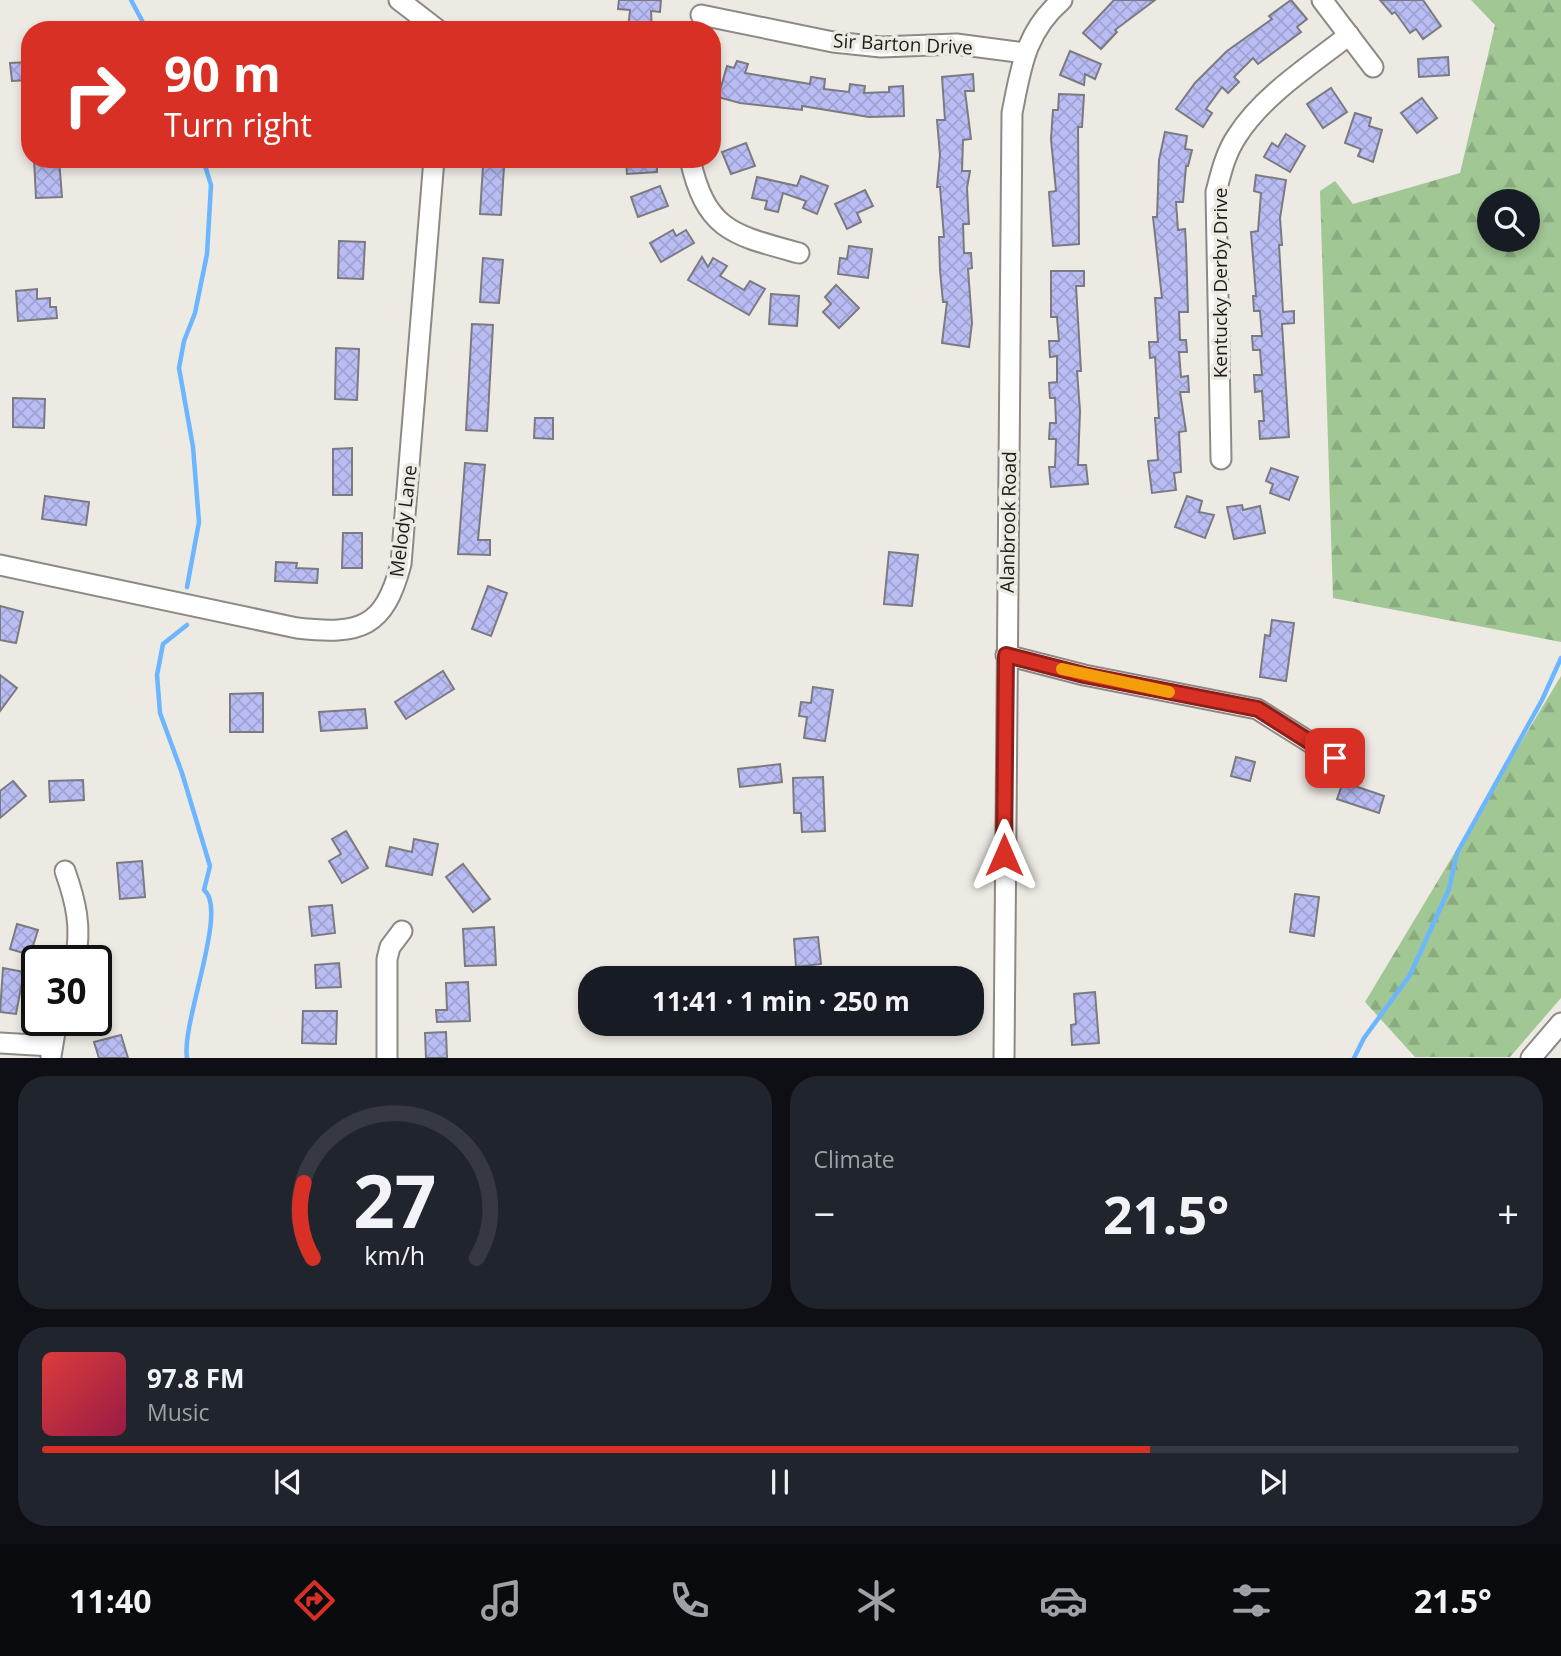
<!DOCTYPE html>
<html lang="en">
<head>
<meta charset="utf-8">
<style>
  :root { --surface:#171b24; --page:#20242c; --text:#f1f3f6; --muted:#9ea1a6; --line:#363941; --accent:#d93025 }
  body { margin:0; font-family:"Open Sans",sans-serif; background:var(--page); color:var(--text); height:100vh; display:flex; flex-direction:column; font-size:26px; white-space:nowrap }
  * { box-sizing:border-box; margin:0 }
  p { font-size:23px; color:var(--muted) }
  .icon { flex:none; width:38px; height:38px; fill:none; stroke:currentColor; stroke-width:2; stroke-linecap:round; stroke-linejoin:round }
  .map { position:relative; height:1058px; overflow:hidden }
  .sheet { display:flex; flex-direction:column; gap:18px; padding:18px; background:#0d0f14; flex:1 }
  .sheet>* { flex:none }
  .hud { position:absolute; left:21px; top:21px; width:700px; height:147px; border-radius:28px; box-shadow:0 4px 10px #0003; background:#d93025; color:#fff; overflow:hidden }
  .fabs { position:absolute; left:1477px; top:189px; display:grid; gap:14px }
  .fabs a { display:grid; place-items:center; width:63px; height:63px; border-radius:50%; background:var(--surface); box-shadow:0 4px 10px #0003; font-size:35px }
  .speed { position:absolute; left:21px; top:945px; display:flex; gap:14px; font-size:35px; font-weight:700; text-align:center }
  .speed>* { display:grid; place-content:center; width:91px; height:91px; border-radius:50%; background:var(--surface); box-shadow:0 4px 10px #0003; line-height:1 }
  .speed .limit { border:4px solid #111; border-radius:10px; background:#fff; color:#111 }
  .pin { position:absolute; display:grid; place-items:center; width:60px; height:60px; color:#fff; margin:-30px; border-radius:14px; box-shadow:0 4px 10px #0006 }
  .me { position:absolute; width:77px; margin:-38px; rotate:0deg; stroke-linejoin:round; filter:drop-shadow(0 0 5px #0008) }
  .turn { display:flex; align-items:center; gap:24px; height:147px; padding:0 28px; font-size:32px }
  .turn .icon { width:91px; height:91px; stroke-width:2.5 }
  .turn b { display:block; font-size:49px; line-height:60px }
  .big { font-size:52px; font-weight:700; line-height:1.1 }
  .sheet .tile { flex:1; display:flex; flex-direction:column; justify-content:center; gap:10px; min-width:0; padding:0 24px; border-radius:28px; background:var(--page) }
  .sheet .dial { align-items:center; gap:0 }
  .dial svg { height:182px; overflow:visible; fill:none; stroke:var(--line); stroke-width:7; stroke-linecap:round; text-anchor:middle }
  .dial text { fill:var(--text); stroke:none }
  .song { display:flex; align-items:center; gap:21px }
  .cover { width:84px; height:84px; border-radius:10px; background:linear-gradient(135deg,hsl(0 70% 55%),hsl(340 70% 35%)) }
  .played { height:7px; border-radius:4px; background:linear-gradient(90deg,var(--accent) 75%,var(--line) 75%) }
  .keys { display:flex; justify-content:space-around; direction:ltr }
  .heat { display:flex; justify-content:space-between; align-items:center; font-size:38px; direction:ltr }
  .sheet .tiles { flex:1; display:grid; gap:18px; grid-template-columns:1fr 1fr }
  .tile:last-child { grid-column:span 2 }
  .trip { position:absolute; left:578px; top:966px; width:406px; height:70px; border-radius:28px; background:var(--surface); box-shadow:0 4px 10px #0003; font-weight:700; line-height:70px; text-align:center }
  .tab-bar { display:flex; height:112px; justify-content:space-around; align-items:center; background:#090b0e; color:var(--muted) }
  .tab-bar .icon { width:49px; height:49px }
  .tab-bar .active { color:var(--accent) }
  .tab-bar b { font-size:32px; color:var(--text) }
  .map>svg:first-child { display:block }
  .forest { fill:url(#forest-firs); fill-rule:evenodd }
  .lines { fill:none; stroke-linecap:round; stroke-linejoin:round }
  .stream { stroke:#6bb6ff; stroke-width:4.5 }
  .building { fill:url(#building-cross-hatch); stroke:#7a7b81; stroke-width:2 }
  .minor-casing { stroke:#8d8984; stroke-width:23 }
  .minor { stroke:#fff; stroke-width:19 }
  .route-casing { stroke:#8d1f18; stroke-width:18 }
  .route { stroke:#d93025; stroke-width:12 }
  .slow { stroke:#f59e0b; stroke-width:12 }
  .labels { text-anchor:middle; stroke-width:7; stroke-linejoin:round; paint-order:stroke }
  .street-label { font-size:19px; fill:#1e1d1a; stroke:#ede9e3 }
</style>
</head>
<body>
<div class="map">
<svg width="1561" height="1058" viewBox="0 0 1561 1058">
  <defs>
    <pattern id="forest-firs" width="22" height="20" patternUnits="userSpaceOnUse" patternTransform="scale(1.75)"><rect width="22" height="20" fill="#a1c795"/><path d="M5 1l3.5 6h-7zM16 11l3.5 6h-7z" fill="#8aaa80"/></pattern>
    <pattern id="building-cross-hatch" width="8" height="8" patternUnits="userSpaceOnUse" patternTransform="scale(1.75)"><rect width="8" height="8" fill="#b9bdf4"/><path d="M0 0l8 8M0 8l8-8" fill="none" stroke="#9fa2d1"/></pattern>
  </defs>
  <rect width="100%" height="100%" fill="#ede9e3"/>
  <g class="forest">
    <path d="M1471 0H1561V642L1333 598 1320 191 1335 181 1353 204 1460 173 1495 25ZM1528 201V240H1489V201Z"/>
    <polygon points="1561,676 1561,998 1510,1057 1415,1057 1365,1002"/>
  </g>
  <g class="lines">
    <g class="stream">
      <polyline points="131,0 147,30"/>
      <polyline points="187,587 199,522 193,447 179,368 184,341 195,313 207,254 211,185 203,159"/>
      <path d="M187 625 163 644 157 675 160 713 182 773 210 866 204 890C229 909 181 1023 187 1058"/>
      <polyline points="1354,1058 1364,1038 1410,975 1449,889 1457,853 1542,700 1561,658"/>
    </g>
  </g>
  <g class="building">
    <polygon points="619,0 661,0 660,12 651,11 652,30 628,30 630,10 618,9"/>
    <polygon points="1114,0 1155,0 1115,30 1117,32 1101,49 1083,33"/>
    <polygon points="1291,0 1307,19 1297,27 1301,32 1258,64 1253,58 1234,77 1239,82 1228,93 1222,87 1206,109 1212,113 1203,127 1176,109 1195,83 1227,51 1272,19 1269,16"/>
    <polygon points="1380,0 1423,0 1441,26 1423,39 1416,29 1410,33 1395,12 1392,14"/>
    <polygon points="1070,51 1101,64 1095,79 1085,74 1084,85 1060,75"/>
    <polygon points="1448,57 1449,75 1419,77 1418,59"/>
    <polygon points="737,61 748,64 745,73 810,84 811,77 825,79 824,89 849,92 850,84 865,86 864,93 889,92 889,87 903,86 904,116 869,117 802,106 802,110 740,103 718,97 727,66 734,68"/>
    <polygon points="30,62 30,80 12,81 10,63"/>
    <polygon points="973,74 974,91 965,91 971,139 963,140 962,171 970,171 967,188 969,224 963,224 964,253 971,253 972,268 968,269 972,323 969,347 942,343 947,302 943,302 940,270 939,237 944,237 940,187 937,187 940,155 937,120 945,120 942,77"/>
    <polygon points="1331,88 1347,112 1323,128 1307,104"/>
    <polygon points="1059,94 1084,95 1082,127 1078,127 1079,244 1053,246 1049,192 1056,191 1051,139 1053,110 1058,110"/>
    <polygon points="1422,98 1437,118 1417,133 1401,113"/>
    <polygon points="1355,113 1371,118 1369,126 1382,130 1373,162 1358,156 1361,149 1345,143"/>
    <polygon points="1165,132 1187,136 1185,149 1192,150 1188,166 1186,166 1183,202 1176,202 1178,230 1185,229 1186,245 1188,312 1179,312 1180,340 1186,340 1187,352 1179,352 1181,377 1188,376 1189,392 1180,392 1186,431 1179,432 1181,472 1174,473 1176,490 1152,493 1148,461 1158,460 1155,418 1159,418 1155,357 1150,358 1149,342 1158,342 1155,298 1162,298 1153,217 1157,217 1159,160"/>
    <polygon points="1286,134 1305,146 1290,172 1264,157 1272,143 1278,147"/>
    <polygon points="746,143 755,166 731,174 722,152"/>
    <polygon points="34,159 59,159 62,197 36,198"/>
    <polygon points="626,159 657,159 657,172 627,174"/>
    <polygon points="483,166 504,167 501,215 480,214"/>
    <polygon points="1256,175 1286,180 1280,218 1282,245 1279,245 1283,312 1294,311 1294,323 1282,324 1289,437 1260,439 1259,421 1264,421 1262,391 1255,392 1254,375 1262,375 1260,350 1253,350 1252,336 1262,336 1260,311 1254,311 1253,296 1256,296 1251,232 1258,231 1261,193 1254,191"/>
    <polygon points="801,176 828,186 817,214 803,208 806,201 783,193 778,212 765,209 767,201 752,198 757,177 797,186"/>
    <polygon points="660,186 668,206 638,217 631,197"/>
    <polygon points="865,190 873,206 857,213 861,222 847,229 835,204"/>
    <polygon points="673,230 676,236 686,230 694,243 661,262 650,243"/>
    <polygon points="339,241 365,242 363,279 338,278"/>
    <polygon points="849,246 872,249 868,278 838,274 840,258 847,259"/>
    <polygon points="702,257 708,267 713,258 727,266 720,276 744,290 750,281 765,289 749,315 688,280"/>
    <polygon points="483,258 503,260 499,303 480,302"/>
    <polygon points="1051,271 1084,271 1084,286 1076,286 1081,371 1077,371 1080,411 1078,465 1086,465 1088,484 1051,487 1049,467 1055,467 1056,439 1049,439 1050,423 1056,423 1055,398 1050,398 1049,383 1057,382 1057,356 1050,357 1049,341 1059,341 1057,317 1051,317"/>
    <polygon points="836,285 859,308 839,328 823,312 831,304 825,297"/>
    <polygon points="37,289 37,299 50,298 50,307 56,307 57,318 18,321 16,291"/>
    <polygon points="771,294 799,296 797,326 769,324"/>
    <polygon points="472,324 493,325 487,431 466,430"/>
    <polygon points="336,348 359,349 357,400 335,399"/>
    <polygon points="13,398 45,399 44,428 13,427"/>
    <polygon points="535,418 553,418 553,439 534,438"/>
    <polygon points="352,448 352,495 333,495 333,449"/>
    <polygon points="465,463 485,465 478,540 490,540 490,555 458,554"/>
    <polygon points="1271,468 1298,477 1289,500 1270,493 1273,484 1266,481"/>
    <polygon points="45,496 89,502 86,525 42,519"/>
    <polygon points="1187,496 1202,501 1199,512 1214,515 1205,538 1175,527"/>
    <polygon points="1242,505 1243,510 1260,506 1265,533 1234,539 1227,507"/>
    <polygon points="343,533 362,533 362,568 342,568"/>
    <polygon points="889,552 918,555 912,606 884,604"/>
    <polygon points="276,562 297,563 296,568 318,569 317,583 275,581"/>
    <polygon points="488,586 507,593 491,636 472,629"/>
    <polygon points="0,606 23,612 16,643 0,640"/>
    <polygon points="1272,620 1294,623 1286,681 1260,677 1265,635 1270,636"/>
    <polygon points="443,671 454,689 406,719 395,702"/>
    <polygon points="0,675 17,688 0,711"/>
    <polygon points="813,687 833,690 825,741 804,738 807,717 799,716 801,702 811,703"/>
    <polygon points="263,693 263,732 230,732 230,694"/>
    <polygon points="365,709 367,728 321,731 319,712"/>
    <polygon points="1236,757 1255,762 1250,781 1231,776"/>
    <polygon points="780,764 782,782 740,787 738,769"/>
    <polygon points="823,777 825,831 802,832 801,813 794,813 793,778"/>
    <polygon points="83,780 84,800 50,802 49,781"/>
    <polygon points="13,781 26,796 0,818 0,791"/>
    <polygon points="1343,782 1384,796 1379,813 1337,799"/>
    <polygon points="346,831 368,868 342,883 329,861 341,854 332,839"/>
    <polygon points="414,839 438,844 432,875 386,866 390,847 412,852"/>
    <polygon points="142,861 145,897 120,899 117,863"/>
    <polygon points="463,864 490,899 473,912 446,877"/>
    <polygon points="1295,894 1319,897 1314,936 1290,932"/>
    <polygon points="332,905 335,933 312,936 309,907"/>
    <polygon points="17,924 38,930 30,955 10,949"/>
    <polygon points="494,927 496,965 465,966 463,929"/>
    <polygon points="818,937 821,964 796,967 794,939"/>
    <polygon points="339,963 341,987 316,988 315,965"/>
    <polygon points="3,968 24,972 16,1014 0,1012"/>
    <polygon points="468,982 470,1021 437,1022 436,1010 447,1010 446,983"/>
    <polygon points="1095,992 1099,1043 1072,1045 1071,1025 1076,1024 1074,994"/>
    <polygon points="303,1011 337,1011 336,1044 302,1043"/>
    <polygon points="446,1032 447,1058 426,1058 425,1033"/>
    <polygon points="121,1035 128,1058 99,1058 94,1042"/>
  </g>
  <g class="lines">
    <defs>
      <g id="minor">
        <polyline points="399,0 438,30"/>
        <polyline points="1322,0 1373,67"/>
        <polyline points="701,15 833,42 881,47 956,44 1024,53"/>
        <path d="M690 159C706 231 733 235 799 253"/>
        <path d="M1221 459 1216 192C1221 173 1225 154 1237 136 1263 95 1311 65 1349 35"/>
        <path d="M0 565 297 628C361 635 384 628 401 564L434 159"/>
        <polyline points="1006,655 1084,675 1257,709 1335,758"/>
        <path d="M65 871C76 902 82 928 75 961"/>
        <polyline points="0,1043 52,1046"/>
        <polyline points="51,1056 57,1020"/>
        <polyline points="387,1058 387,959 390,947 402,931"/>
        <path d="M1004 1058 1012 113C1021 68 1025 32 1062 0"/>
        <polyline points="1531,1058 1561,1023"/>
      </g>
    </defs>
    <use href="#minor" class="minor-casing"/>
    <use href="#minor" class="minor"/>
  </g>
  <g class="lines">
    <defs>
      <polyline id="route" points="1004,855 1006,655 1084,675 1258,709 1335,758"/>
    </defs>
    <use href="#route" class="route-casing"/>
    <use href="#route" class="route"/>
    <polyline class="slow" points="1062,669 1169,692"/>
  </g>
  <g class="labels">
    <g class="street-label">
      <text transform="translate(903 44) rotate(3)" y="7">Sir Barton Drive</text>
      <text transform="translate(1220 283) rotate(-90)" y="7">Kentucky Derby Drive</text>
      <text transform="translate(403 521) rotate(-83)" y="7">Melody Lane</text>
      <text transform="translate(1008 522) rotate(-89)" y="7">Alanbrook Road</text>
    </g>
  </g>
</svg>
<div class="fabs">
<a><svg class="icon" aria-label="search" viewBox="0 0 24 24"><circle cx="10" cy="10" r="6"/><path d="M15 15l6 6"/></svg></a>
</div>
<div class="speed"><div class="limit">30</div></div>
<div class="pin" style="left:1335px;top:758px;background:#d93025"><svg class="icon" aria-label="arrive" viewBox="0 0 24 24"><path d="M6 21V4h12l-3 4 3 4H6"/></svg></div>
<svg class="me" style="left:1004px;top:855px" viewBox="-20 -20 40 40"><path d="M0-17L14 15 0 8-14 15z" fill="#d93025" stroke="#fff" stroke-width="4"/></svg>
<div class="trip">11:41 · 1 min · 250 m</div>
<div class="hud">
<div class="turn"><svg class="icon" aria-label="right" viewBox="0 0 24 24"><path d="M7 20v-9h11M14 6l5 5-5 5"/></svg><div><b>90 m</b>Turn right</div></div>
</div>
</div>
<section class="sheet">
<div class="tiles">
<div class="tile dial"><svg viewBox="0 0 100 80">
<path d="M14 69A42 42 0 1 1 86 69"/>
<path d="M14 69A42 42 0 0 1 10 36" stroke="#d93025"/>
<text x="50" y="56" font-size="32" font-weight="700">27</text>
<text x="50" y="72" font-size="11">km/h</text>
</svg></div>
<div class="tile"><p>Climate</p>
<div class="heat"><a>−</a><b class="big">21.5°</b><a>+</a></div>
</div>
<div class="tile">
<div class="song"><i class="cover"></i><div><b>97.8 FM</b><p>Music</p></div></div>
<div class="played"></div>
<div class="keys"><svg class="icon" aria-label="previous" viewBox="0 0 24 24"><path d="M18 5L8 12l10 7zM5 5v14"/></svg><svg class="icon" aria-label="pause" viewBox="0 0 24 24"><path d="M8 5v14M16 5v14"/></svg><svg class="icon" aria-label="next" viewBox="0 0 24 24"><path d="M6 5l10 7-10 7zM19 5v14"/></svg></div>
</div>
</div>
</section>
<nav class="tab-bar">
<b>11:40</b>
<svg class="icon active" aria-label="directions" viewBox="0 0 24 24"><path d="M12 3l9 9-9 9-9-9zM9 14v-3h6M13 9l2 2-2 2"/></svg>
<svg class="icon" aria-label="music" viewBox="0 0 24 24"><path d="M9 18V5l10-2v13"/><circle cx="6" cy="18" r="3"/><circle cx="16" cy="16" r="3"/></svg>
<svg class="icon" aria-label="phone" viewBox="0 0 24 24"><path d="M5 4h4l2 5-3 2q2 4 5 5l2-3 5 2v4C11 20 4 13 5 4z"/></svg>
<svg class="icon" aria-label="climate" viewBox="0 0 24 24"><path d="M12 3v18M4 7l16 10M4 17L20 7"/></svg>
<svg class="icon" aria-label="car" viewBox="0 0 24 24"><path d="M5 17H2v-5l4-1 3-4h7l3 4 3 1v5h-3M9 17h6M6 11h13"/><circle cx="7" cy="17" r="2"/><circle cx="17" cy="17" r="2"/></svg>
<svg class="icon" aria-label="filters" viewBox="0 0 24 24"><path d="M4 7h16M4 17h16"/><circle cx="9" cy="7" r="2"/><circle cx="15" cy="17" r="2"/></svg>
<b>21.5°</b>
</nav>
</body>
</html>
